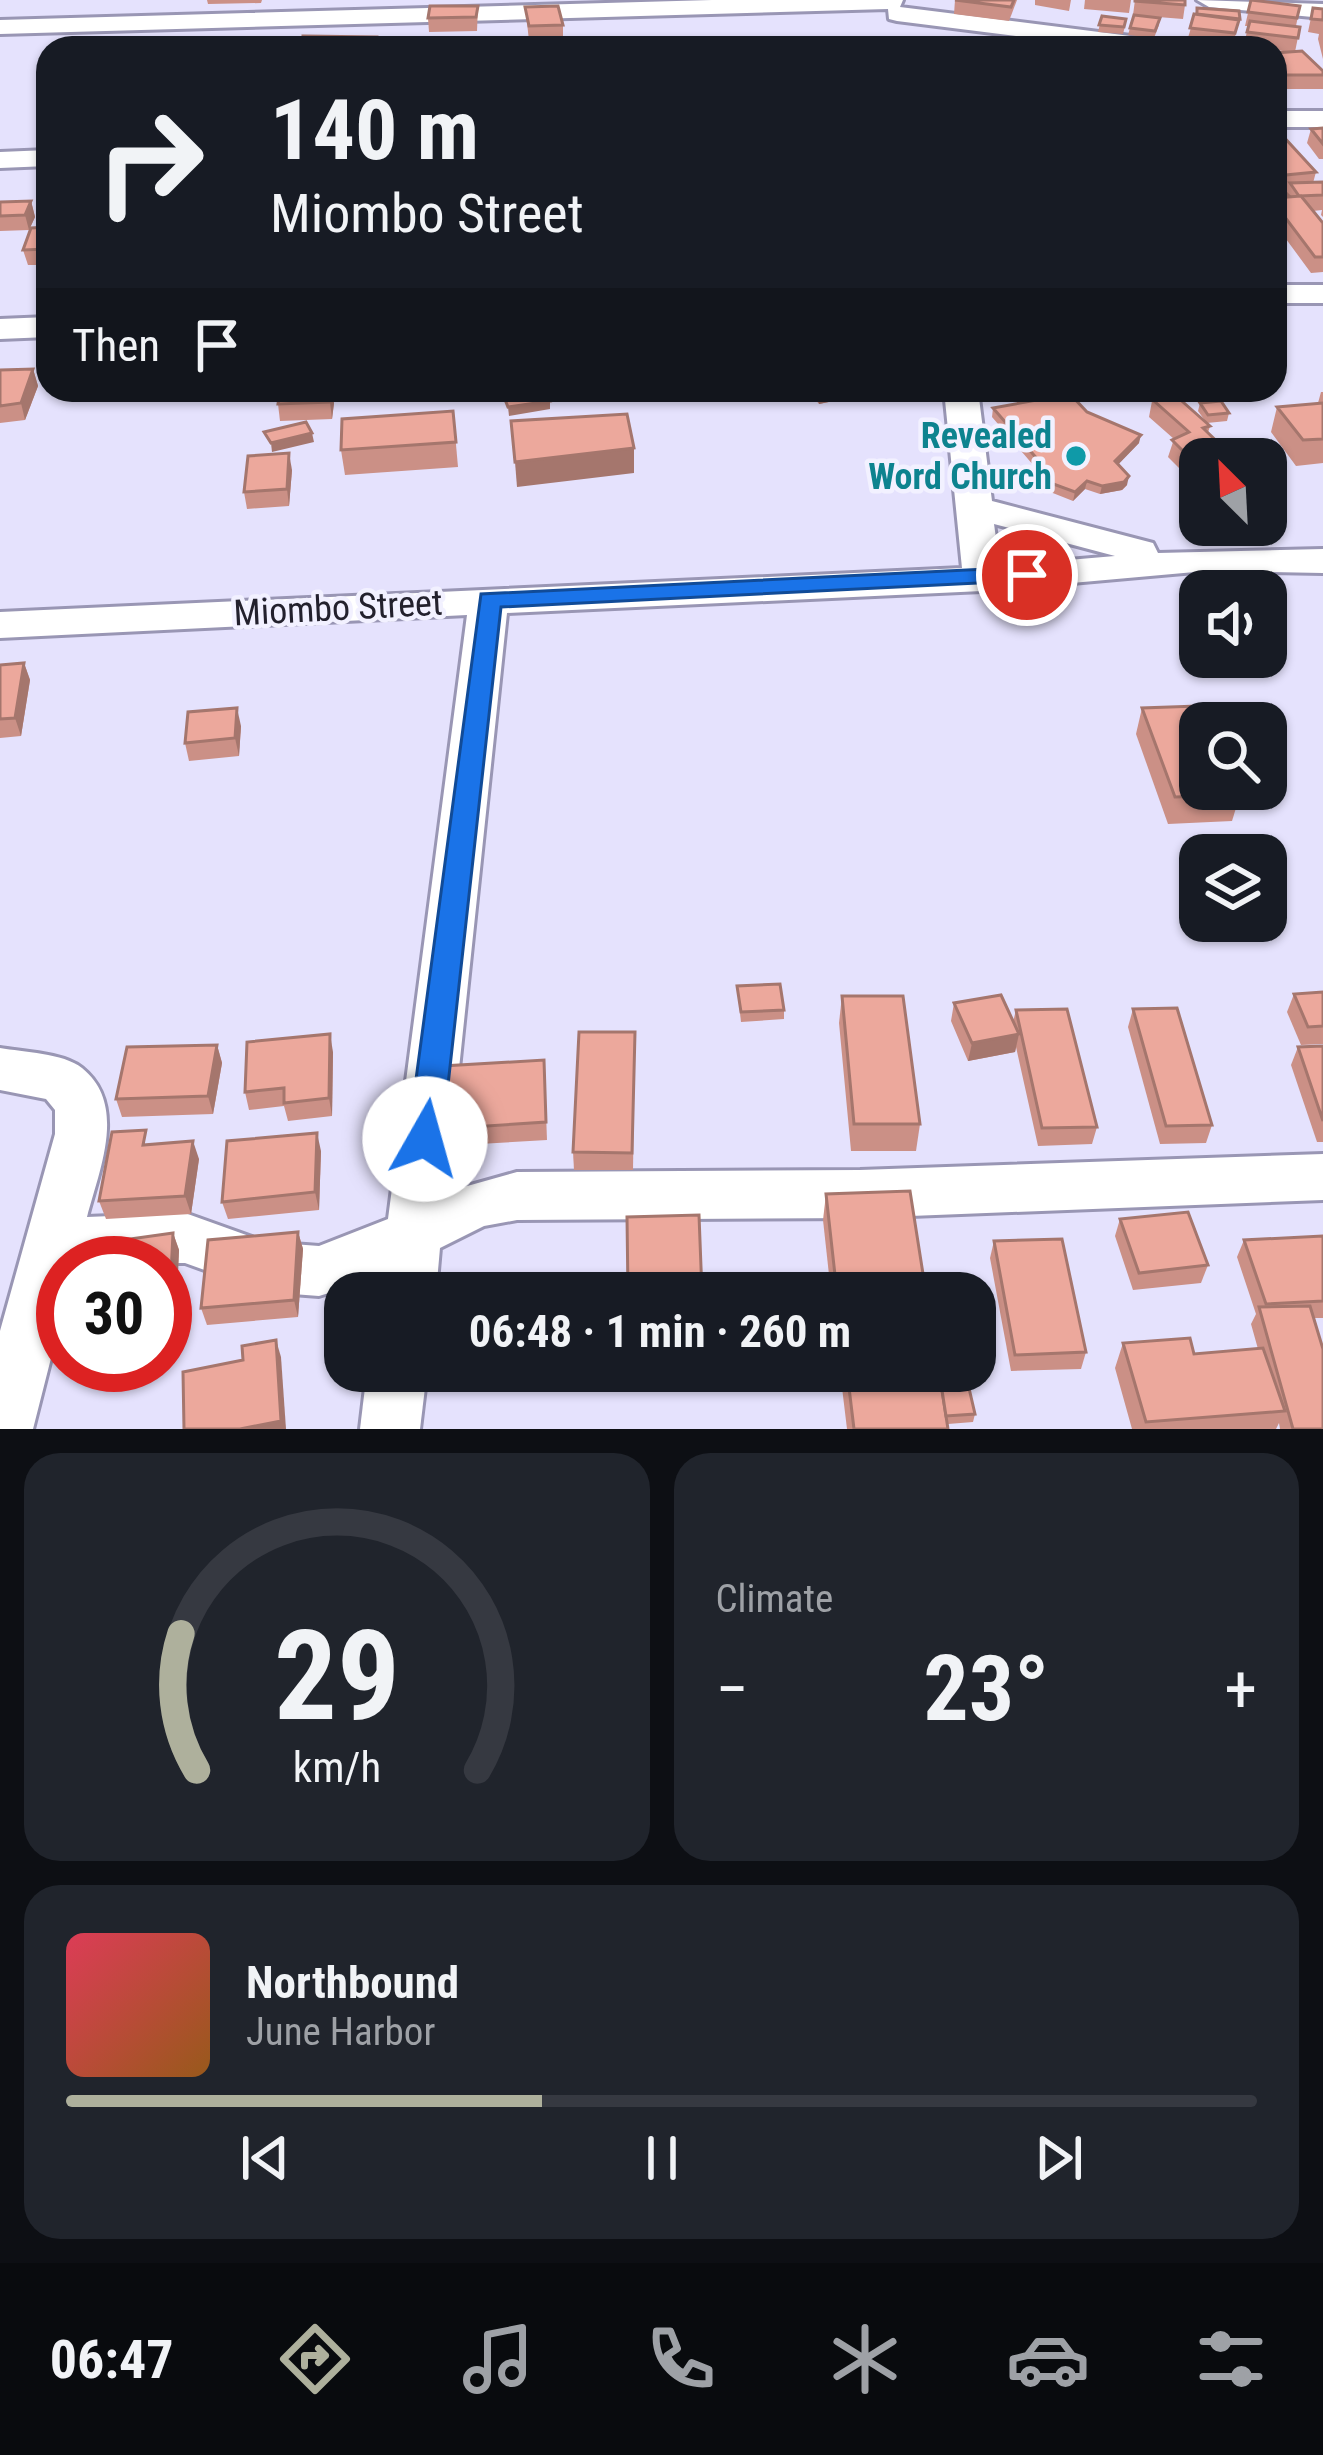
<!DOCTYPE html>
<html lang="en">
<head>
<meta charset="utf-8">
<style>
  :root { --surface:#171b24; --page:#20242c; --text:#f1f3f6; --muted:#9ea1a6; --line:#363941; --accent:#aeb09c }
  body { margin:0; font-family:"Roboto Condensed",sans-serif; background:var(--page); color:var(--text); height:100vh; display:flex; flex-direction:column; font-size:45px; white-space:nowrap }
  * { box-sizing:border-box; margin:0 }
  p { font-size:39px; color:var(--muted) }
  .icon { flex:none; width:66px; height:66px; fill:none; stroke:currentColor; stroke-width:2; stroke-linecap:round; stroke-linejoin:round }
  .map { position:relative; height:1429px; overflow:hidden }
  .panel { display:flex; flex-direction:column; gap:24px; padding:24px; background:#0d0f14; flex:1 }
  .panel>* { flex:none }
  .top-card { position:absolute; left:36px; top:36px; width:1251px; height:366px; border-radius:36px; box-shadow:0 3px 9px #0004; background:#171b24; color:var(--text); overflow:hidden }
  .needle { width:78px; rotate:336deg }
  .tools { position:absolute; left:1179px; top:438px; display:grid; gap:24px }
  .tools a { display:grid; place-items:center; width:108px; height:108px; border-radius:24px; background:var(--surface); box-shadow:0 3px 9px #0004; font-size:60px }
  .speed { position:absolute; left:36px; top:1236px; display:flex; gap:24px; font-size:60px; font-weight:700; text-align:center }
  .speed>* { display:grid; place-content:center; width:156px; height:156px; border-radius:50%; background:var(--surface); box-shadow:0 3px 9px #0004; line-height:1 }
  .speed .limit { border:18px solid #d22; background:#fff; color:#111 }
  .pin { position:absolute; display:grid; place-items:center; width:102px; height:102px; color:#fff; margin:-51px; border:6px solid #fff; border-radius:50%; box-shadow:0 3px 12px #0007 }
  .me { position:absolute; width:132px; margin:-66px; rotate:7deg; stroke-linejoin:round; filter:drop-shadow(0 0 9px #0008) }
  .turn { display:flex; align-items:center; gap:42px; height:252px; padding:0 36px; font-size:54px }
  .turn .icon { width:156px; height:156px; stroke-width:2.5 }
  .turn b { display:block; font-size:84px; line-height:102px }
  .then { display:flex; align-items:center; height:114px; padding:0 36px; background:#0003; gap:24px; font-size:45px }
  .big { font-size:90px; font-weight:700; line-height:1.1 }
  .panel .card { flex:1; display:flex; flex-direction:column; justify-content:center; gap:18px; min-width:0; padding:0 42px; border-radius:36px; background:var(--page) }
  .panel .dial { align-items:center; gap:0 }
  .dial svg { height:312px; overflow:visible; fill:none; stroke:var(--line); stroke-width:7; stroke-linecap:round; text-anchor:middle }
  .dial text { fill:var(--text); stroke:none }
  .song { display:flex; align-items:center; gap:36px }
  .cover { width:144px; height:144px; border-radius:18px; background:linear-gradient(135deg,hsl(350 70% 55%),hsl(30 70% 35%)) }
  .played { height:12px; border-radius:6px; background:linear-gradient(90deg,var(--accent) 40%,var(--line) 40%) }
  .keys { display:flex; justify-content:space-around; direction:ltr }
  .heat { display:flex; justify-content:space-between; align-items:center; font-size:66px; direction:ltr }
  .panel .tiles { flex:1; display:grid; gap:24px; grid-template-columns:1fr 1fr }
  .card:last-child { grid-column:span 2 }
  .trip { position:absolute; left:324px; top:1272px; width:672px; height:120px; border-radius:36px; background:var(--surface); box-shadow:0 3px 9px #0004; font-weight:700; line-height:120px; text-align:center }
  .tabs { display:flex; height:192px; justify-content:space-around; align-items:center; background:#090b0e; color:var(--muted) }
  .tabs .icon { width:84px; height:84px }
  .tabs .on { color:var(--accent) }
  .tabs b { font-size:54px; color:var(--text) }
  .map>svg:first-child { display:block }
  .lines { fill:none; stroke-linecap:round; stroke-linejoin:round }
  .minor-casing { stroke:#9996b4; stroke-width:6 }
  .minor { fill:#fff; fill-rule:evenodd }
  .wall { fill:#cb9086 }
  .shaded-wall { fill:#a5766d }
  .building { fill:#eca89c; stroke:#a5766d; stroke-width:3 }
  .route { fill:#1a73e8; stroke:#114b97; stroke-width:3 }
  .culture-dot { fill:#0f9aa8; stroke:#f2f1ff; stroke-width:4.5 }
  .labels { text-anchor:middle; stroke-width:9; stroke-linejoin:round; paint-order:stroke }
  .culture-label { font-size:36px; font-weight:bold; fill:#0d838f; stroke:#f2f1ff; text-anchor:end }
  .street-label { font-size:36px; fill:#23212d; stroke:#f2f1ff }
</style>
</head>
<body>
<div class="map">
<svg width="1323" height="1429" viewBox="0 0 1323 1429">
  <rect width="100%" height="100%" fill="#e5e2fd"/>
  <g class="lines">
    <defs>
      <g id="minor">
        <polygon points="712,0 903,0 900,7 1170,41 1182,48 1111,48 897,21 889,19 888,9 0,34 0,20"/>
        <polygon points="1197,0 1323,4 1323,18 1209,7"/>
        <rect x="1275" y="111" width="48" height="16"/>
        <polygon points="48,150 48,166 0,168 0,152"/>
        <rect x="1275" y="285" width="48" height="18"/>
        <polygon points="48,317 48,337 0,339 0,319"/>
        <path d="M944 390H978L992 501 1153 543 1158 553 1323 549V573L1206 571 982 591 507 613 446 1192 517 1172 860 1170 1323 1154V1200L860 1218 517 1220 484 1226 440 1248 436 1293H378L381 1277 319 1296 266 1292 185 1263H63V1311L33 1429H0V1331L55 1134V1110L46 1099 0 1090V1048C23 1052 63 1053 82 1068 128 1105 99 1170 87 1217L185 1213 266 1242 319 1246 388 1219 467 615 0 638V612L962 568ZM994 524 1115 556 1000 566Z"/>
        <polygon points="367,1371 427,1371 420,1429 360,1429"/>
      </g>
    </defs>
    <use href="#minor" class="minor-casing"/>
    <use href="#minor" class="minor"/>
  </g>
  <g class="wall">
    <polygon points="207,0 262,0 261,3 208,4"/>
    <polygon points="955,0 1017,0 1009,21 954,14"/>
    <polygon points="1035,0 1071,0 1069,11 1035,5"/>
    <polygon points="1085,0 1131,0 1129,13 1084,9"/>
    <polygon points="1135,0 1185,5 1183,19 1133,15"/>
    <polygon points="1251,0 1300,6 1296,26 1300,27 1295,52 1323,71 1323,89 1275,89 1275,53 1291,52 1275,50 1275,48 1244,46 1248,26 1245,26"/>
    <polygon points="478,6 477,31 429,32 428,18"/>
    <polygon points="525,7 563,25 563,39 529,40"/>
    <polygon points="1197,8 1240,19 1232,47 1187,41"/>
    <polygon points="1313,8 1323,9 1323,59 1318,39 1319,34 1308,32"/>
    <polygon points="1102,16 1125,26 1123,34 1098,32"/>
    <polygon points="1159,25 1154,38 1128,35 1130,28"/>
    <polygon points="48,78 48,103 44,103 40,88"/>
    <polygon points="1323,128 1323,159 1319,159 1307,143 1311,129"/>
    <polygon points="1275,134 1316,172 1313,183 1323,182 1323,217 1321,215 1322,210 1313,211 1323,223 1323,272 1311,273 1275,224"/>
    <polygon points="31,201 35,217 29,230 0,231 0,202"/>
    <polygon points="48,227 48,265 28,265 23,250"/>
    <polygon points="33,369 38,386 25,420 0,423 0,370"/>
    <polygon points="280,390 334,403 332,419 280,421 278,404"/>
    <polygon points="808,390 848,390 848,398 819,404"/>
    <polygon points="1213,390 1245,390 1243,398 1219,401 1212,393"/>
    <polygon points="1150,391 1176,391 1175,395 1206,422 1198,411 1200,403 1229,413 1227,421 1207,423 1210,426 1200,459 1200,486 1197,486 1168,457 1174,439 1149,417 1152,401 1149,399"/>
    <polygon points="1321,392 1323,392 1323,463 1296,466 1271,432 1277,407 1318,403"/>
    <polygon points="993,408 1087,412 1139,443 1118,464 1127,485 1122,490 1100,494 1085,489 1073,501 1025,482 1026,474 1034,466 992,417"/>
    <polygon points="453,411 458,467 345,475 341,450"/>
    <polygon points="292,470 289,506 247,509 244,492"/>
    <polygon points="24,663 30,680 21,736 0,738 0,665"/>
    <polygon points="1142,708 1200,723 1240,795 1232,821 1168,824 1136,734"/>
    <polygon points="241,726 239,756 189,761 185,743"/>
    <polygon points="737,986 784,1010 784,1019 741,1022"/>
    <polygon points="1323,992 1323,1044 1301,1045 1287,1012 1294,994"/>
    <polygon points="842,996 920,1124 916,1151 851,1151 839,1023"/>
    <polygon points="954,1003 1013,1022 1016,1010 1097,1127 1092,1144 1038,1146 1016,1047 1015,1052 968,1061 951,1021"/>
    <polygon points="1133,1009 1212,1125 1206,1143 1160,1144 1128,1027"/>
    <polygon points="635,1032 633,1170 574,1170 573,1152"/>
    <polygon points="217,1045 222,1063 213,1114 122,1117 116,1099"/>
    <polygon points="1323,1046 1323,1142 1317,1142 1291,1065 1298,1047"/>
    <polygon points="333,1052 332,1116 288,1121 284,1106 249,1110 245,1092"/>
    <polygon points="544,1060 547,1140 444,1146 441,1129"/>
    <polygon points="151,1144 199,1159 191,1214 106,1219 99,1201"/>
    <polygon points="321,1151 319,1210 228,1219 222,1202"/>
    <polygon points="826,1194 926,1293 831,1293 823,1220"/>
    <polygon points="1120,1219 1208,1265 1201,1283 1133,1290 1115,1236"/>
    <polygon points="298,1232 303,1249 298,1317 207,1325 201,1308"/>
    <polygon points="173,1233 179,1250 176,1315 165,1317 165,1263"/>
    <polygon points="1323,1236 1323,1318 1314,1318 1323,1429 1280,1429 1279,1423 1276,1429 1132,1429 1115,1368 1123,1343 1194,1354 1258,1349 1251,1324 1256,1314 1237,1257 1244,1240"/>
    <polygon points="994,1241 1086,1352 1081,1369 1011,1371 990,1258"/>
    <polygon points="840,1371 965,1371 975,1414 973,1422 948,1424 948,1429 847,1429"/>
  </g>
  <g class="shaded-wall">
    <polygon points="31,201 35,217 29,230 25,215"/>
    <polygon points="33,369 38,386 25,420 21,403"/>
    <polygon points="332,390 334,403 332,419 330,402"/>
    <polygon points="820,390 848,390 848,398 819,404"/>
    <polygon points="1245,390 1243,398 1219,401 1221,392"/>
    <polygon points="550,401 550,409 509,416 508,407"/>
    <polygon points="312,433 314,442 272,452 271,443"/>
    <polygon points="1141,435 1139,443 1113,470 1115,461"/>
    <polygon points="634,448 634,473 517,487 515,462"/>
    <polygon points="289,453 292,470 289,506 287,489"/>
    <polygon points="1129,476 1127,485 1122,490 1100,494 1102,486"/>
    <polygon points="1087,481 1085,489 1073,501 1075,492"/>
    <polygon points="24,663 30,680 21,736 15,718"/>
    <polygon points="237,708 241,726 239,756 235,738"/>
    <polygon points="330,1034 333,1052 332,1116 329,1098"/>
    <polygon points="1019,1034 1015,1052 968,1061 972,1043"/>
    <polygon points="217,1045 222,1063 213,1114 208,1096"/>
    <polygon points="317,1133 321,1151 319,1210 315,1192"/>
    <polygon points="193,1141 199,1159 191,1214 185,1196"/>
    <polygon points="298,1232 303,1249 298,1317 294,1300"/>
    <polygon points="173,1233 179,1250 176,1315 170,1298"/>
    <polygon points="276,1340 281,1357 286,1429 240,1429"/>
  </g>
  <g class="building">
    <polygon points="955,0 1014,0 1011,7"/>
    <polygon points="1135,0 1185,0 1185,5 1135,1"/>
    <polygon points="1251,0 1300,6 1297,18 1248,12"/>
    <polygon points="430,6 478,6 476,17 428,18"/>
    <polygon points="558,6 563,25 529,26 525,7"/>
    <polygon points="1197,8 1239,11 1240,19 1197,14"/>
    <polygon points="1313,8 1323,9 1323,20 1311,19"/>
    <polygon points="1194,14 1239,20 1235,33 1190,28"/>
    <polygon points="1134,15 1160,18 1155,31 1130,28"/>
    <polygon points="1102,16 1126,19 1124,27 1099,25"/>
    <polygon points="1250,21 1300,27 1298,38 1247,32"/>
    <polygon points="303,36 377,37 377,48 303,48"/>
    <polygon points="734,41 756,41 757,48 735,48"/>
    <polygon points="625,45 626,48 576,48"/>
    <polygon points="1302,51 1323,71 1323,75 1275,75 1275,53"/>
    <polygon points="1323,128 1323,144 1311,129"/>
    <polygon points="1275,134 1281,134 1316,172 1275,176"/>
    <polygon points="1323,182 1323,195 1299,196 1290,183"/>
    <polygon points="1281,188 1290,197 1275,198 1275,189"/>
    <polygon points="1301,196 1323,223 1323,257 1315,257 1275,204 1275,198"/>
    <polygon points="31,201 25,215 0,216 0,202"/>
    <polygon points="48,227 48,249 23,250 31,228"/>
    <polygon points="33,369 21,403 0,406 0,370"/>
    <polygon points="280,390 331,390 330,402 278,404"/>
    <polygon points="1175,390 1176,391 1160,397 1150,391"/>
    <polygon points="545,391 550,401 508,407 504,397"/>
    <polygon points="1070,394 1087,412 1141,435 1115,461 1129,476 1124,482 1102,486 1087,481 1075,492 1026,474 1039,461 993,408"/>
    <polygon points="1175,395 1210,426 1203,428 1235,459 1200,459 1200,468 1172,440 1189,432 1153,400"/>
    <polygon points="1221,401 1229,413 1208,415 1200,403"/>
    <polygon points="1323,403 1323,439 1303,440 1277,407"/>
    <polygon points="453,411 456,442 341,450 342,419"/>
    <polygon points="627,414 634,448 515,462 511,421"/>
    <polygon points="306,422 312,433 271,443 264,432"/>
    <polygon points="289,453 287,489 244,492 248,456"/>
    <polygon points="24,663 15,718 0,719 0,665"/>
    <polygon points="1198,706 1204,723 1200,723 1200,789 1237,789 1240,795 1175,797 1142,708"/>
    <polygon points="237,708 235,738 185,743 188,712"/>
    <polygon points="780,984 784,1010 741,1012 737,986"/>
    <polygon points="1323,992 1323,1026 1308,1027 1294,994"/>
    <polygon points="1001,995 1019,1034 972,1043 954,1003"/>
    <polygon points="842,996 903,996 920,1124 854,1124"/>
    <polygon points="1177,1008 1212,1125 1166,1126 1133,1009"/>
    <polygon points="1067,1009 1097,1127 1042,1128 1016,1010"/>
    <polygon points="579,1032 635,1032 632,1153 573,1152"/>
    <polygon points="330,1034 329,1098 284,1103 284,1088 245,1092 247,1042"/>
    <polygon points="217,1045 208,1096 116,1099 127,1047"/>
    <polygon points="1323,1046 1323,1121 1298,1047"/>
    <polygon points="544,1060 546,1122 441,1129 443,1066"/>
    <polygon points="146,1130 143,1145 193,1141 185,1196 99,1201 112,1132"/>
    <polygon points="317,1133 315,1192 222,1202 227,1141"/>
    <polygon points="910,1191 926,1293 837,1293 826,1194"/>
    <polygon points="1188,1212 1208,1265 1139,1273 1120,1219"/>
    <polygon points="699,1215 702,1293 628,1293 627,1217"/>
    <polygon points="298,1232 294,1300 201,1308 208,1240"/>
    <polygon points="173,1233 170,1298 165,1299 165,1263 85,1263 87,1245"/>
    <polygon points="1323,1236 1323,1301 1266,1304 1244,1240"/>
    <polygon points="1062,1239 1086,1352 1015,1355 994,1241"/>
    <polygon points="1310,1306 1323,1349 1323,1429 1293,1429 1259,1307"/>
    <polygon points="1190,1338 1194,1354 1263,1348 1285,1411 1146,1422 1123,1343"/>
    <polygon points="276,1340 281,1421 240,1429 184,1429 183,1372 243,1360 242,1346"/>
    <polygon points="847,1371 939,1371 948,1429 854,1429"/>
    <polygon points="939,1371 965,1371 975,1414 946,1416"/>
  </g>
  <polygon class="route" points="1027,567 1036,570 1036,580 501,607 442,1139 437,1149 425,1154 413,1149 408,1139 481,594"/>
  <circle class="culture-dot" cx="1076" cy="456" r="12"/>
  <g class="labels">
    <g class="culture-label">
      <text x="1052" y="448">Revealed<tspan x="1052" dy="41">Word Church</tspan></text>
    </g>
    <g class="street-label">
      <text transform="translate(338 607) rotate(-3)" y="13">Miombo Street</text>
    </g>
  </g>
</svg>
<div class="tools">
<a><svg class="needle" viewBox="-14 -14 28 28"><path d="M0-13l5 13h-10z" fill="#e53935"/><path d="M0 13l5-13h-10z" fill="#9ea1a6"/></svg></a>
<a><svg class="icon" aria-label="sound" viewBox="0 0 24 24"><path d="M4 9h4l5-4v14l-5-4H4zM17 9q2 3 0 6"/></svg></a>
<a><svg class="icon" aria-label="search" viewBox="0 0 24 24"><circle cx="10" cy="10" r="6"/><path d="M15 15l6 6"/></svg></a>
<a><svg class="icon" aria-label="layers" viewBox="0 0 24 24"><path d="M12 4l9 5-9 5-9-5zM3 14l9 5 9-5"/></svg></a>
</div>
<div class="speed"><div class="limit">30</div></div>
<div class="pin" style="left:1027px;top:575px;background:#d93025"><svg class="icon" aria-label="arrive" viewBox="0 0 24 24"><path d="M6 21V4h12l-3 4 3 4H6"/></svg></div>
<svg class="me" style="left:425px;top:1139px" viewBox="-20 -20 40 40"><circle r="19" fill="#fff"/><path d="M0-13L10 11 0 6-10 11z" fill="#1a73e8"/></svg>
<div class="trip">06:48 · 1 min · 260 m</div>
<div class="top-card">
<div class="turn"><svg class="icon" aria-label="right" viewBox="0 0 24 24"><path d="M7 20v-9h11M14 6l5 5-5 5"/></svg><div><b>140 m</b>Miombo Street</div></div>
<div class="then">Then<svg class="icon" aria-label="arrive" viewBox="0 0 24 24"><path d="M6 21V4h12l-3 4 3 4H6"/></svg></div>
</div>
</div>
<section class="panel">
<div class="tiles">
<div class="card dial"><svg viewBox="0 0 100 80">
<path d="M14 69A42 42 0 1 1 86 69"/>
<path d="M14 69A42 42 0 0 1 10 34" stroke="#aeb09c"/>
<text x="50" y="56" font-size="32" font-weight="700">29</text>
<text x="50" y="72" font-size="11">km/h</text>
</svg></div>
<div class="card"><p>Climate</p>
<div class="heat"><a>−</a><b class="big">23°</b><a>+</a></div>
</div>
<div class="card">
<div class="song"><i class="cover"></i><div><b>Northbound</b><p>June Harbor</p></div></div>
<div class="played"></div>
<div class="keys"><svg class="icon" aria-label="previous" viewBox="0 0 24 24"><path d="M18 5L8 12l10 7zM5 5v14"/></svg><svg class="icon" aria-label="pause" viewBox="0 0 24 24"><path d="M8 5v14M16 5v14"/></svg><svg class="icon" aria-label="next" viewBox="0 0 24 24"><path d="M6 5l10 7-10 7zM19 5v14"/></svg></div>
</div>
</div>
</section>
<nav class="tabs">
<b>06:47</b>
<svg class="icon on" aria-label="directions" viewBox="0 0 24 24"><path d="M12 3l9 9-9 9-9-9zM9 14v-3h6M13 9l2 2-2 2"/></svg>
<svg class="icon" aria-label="music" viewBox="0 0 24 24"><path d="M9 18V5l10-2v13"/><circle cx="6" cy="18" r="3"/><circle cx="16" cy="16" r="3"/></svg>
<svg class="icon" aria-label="phone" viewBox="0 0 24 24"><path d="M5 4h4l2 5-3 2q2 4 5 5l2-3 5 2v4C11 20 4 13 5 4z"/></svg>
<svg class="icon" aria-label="climate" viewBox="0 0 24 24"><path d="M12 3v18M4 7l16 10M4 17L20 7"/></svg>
<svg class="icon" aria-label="car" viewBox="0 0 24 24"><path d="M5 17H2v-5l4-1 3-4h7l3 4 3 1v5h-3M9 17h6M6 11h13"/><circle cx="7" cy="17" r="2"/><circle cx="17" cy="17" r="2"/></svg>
<svg class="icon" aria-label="filters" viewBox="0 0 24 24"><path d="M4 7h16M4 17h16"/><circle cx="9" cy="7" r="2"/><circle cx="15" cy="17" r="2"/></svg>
</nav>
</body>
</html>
